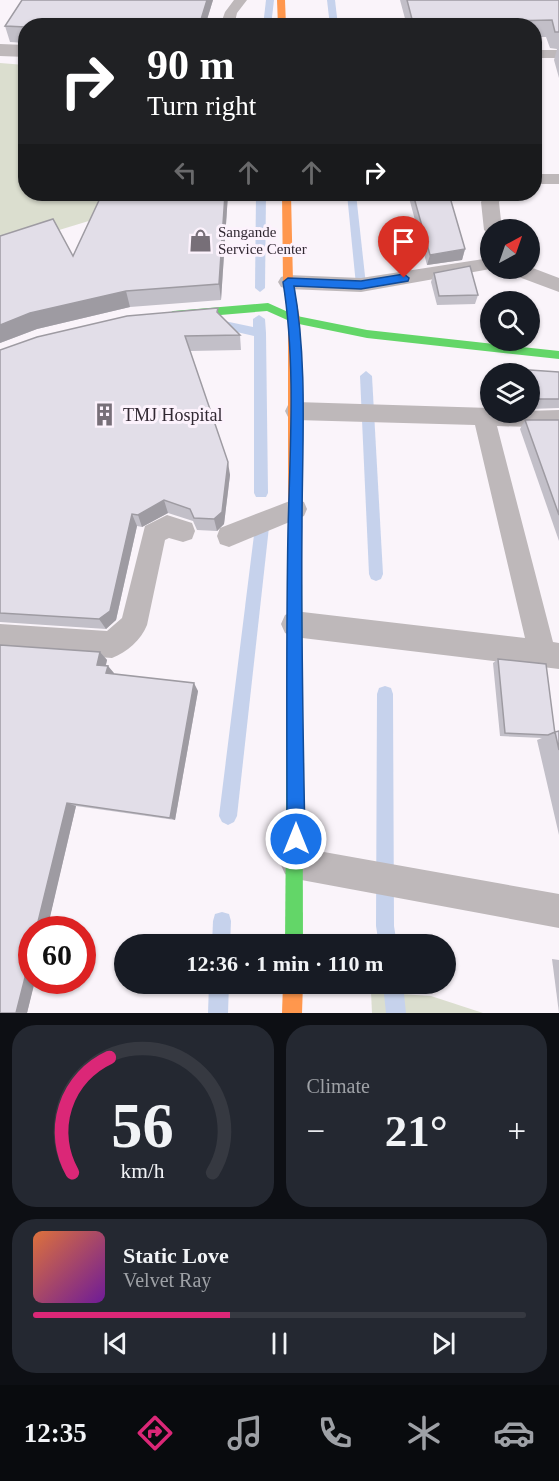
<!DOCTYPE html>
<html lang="en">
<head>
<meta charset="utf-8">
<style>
  :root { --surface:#171b24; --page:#242831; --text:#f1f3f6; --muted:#9ea1a6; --line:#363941; --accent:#db2777 }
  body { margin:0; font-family:Georgia,serif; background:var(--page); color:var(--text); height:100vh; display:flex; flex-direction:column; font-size:22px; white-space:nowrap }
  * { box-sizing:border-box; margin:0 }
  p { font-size:20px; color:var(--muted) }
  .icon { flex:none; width:33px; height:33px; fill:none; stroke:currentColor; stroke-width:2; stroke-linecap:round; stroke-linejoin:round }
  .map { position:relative; height:1013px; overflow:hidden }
  .drawer { display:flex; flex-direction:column; gap:12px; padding:12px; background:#0d0f14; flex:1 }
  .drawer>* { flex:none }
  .guide { position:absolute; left:18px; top:18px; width:524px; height:183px; border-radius:24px; box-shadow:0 2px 4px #0004; background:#202124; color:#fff; overflow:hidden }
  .needle { width:39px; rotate:40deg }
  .buttons { position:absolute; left:480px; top:219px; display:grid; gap:12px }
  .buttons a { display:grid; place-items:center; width:60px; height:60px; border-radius:50%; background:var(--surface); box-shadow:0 2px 4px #0004; font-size:30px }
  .speed { position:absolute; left:18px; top:916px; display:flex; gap:12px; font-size:30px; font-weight:700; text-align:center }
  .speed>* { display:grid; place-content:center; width:78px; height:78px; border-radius:50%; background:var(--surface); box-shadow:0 2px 4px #0004; line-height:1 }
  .speed .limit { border:9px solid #d22; background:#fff; color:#111 }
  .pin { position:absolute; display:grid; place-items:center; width:51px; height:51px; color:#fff; margin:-62px -26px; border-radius:50% 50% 50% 0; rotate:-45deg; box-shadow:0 0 6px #0007 }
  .pin .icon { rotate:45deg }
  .me { position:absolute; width:66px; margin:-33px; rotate:0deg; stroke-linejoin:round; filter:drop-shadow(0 0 4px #0008) }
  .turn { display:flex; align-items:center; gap:21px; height:126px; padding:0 30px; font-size:27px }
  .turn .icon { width:78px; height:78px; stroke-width:2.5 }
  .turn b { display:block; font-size:42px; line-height:51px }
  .lanes { display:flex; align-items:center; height:57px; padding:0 30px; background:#0003; justify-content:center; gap:30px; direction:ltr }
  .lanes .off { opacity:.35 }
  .big { font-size:45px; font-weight:600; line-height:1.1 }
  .drawer .tile { flex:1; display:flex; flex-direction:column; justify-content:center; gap:9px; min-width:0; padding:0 21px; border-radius:24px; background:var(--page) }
  .drawer .dial { align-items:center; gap:0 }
  .dial svg { height:156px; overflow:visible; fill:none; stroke:var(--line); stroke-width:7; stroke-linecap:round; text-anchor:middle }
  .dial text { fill:var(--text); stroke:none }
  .song { display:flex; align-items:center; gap:18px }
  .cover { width:72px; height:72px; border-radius:9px; background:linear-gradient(135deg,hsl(20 70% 55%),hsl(280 70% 35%)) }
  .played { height:6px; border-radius:3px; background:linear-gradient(90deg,var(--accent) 40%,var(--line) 40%) }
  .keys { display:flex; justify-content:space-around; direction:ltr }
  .heat { display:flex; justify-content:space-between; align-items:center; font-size:33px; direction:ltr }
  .drawer .tiles { flex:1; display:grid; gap:12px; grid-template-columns:1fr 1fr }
  .tile:last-child { grid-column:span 2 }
  .trip { position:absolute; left:114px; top:934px; width:342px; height:60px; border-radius:30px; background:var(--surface); box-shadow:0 2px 4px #0004; font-weight:600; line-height:60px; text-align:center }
  .tab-bar { display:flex; height:96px; justify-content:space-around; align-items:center; background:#090b0e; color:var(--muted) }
  .tab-bar .icon { width:42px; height:42px }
  .tab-bar .on { color:var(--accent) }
  .tab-bar b { font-size:27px; color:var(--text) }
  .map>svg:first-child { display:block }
  .green { fill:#dbdecf }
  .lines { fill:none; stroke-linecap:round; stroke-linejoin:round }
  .stream { fill:#c6d2ec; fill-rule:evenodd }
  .lane { fill:#beb8ba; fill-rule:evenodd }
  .street { fill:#beb8ba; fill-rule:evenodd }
  .fast { fill:#63d668; fill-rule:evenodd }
  .slow { fill:#ff974d; fill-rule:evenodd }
  .wall { fill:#c2bfc8 }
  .shaded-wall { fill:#9e9ba2 }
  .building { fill:#e2dee8; stroke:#9e9ba2; stroke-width:1.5 }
  .route { fill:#1a73e8; stroke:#114b97; stroke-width:1.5 }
  .labels { text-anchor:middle; stroke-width:6; stroke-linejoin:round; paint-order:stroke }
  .far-poi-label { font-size:15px; fill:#312832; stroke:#fcf2fc; text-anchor:start }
  .poi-label { font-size:18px; fill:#312832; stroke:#fcf2fc; text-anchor:start }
</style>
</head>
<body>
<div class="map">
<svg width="559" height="1013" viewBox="0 0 559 1013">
  <rect width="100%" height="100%" fill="#faf4fa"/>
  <g class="green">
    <polygon points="0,63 25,65 26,194 119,194 115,213 0,248"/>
    <polygon points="371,992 431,996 483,1013 372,1013"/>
  </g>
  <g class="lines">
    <g class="stream">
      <polygon points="266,0 274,0 271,26 263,26"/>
      <polygon points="327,0 335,0 338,26 330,26"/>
      <polygon points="256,194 266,194 265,288 260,292 255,288"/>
      <polygon points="347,194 356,194 366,285 361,289 356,285"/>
      <polygon points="259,315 265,319 266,333 268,493 266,497 256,497 254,493 254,336 215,327 209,323 215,319 253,327 253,319"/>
      <polygon points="366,371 372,376 383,574 381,579 376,581 371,579 369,574 360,376"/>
      <polygon points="262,521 267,523 269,527 237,816 234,822 228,825 222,822 219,816 255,527 257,523"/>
      <polygon points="385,686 391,688 393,694 394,926 397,945 379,945 376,926 377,694 379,688"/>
      <polygon points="222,912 229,914 231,921 230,945 212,945 213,921 215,914"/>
      <polygon points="209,984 229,984 228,1013 208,1013"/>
      <polygon points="383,984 403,984 406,1013 386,1013"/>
    </g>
    <g class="lane">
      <polygon points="234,0 247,0 237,13 234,26 220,26 225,12"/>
      <rect x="534" y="50" width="25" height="8"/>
      <rect x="534" y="174" width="25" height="10"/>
      <polygon points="486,194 504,194 499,202 502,230 490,230 490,235 484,230 481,202"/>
      <polygon points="490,258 490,268 496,268 361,292 288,289 281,287 278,282 281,277 288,275 361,278"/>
      <polygon points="530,267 559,278 559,292 505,272 503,268"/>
      <polygon points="296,402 490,408 490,412 559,410 559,428 497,426 553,642 559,643 559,669 294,637 285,633 281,624 285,615 294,611 525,638 475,425 296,420 288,417 285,411 288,405"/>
      <polygon points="295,499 304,502 307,509 304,516 229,547 220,544 217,536 220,528"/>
      <path d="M167 515 192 523 195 531 192 539 183 542 169 538 165 540 147 625C141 640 127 652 112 658L0 650V624L107 631 122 618 145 526Z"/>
      <polygon points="296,847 559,894 559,928 296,879 285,874 280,863 285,852"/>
    </g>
    <polygon class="street" points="0,44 26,45 26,57 0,56"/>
    <g class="fast">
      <polygon points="268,303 297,316 367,330 559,351 559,359 367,338 294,323 267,311 173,319 167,315 173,311"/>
      <polygon points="295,566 300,568 302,573 303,945 285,945 288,573 290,568"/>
    </g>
    <g class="slow">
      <polygon points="277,0 285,0 286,26 278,26"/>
      <polygon points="282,194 291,194 293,282 300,319 302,573 300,578 295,580 290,578 288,573 288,319 283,282"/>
      <polygon points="283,984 303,984 302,1013 282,1013"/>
    </g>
  </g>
  <g class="wall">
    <polygon points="213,0 205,26 26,26 26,43 10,42 5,26"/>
    <polygon points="400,0 559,0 559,78 554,60 557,49 550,48 546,37 534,37 534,26 407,26"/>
    <polygon points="102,194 228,194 221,300 130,307 37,329 0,343 0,236 73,256"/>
    <polygon points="408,194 449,194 465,249 462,260 427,265"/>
    <polygon points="434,273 478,295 475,304 437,305 431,282"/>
    <polygon points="218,308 218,313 240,335 241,350 190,351 230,475 224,524 217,531 197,530 193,521 168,513 142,527 137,526 116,620 106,629 0,622 0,350"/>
    <polygon points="515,369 559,372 559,408 530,409 530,374 513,374"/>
    <polygon points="525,420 559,420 559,541 520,429"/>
    <polygon points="100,652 107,660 106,665 108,666 114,674 198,691 175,820 76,806 27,1013 0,1013"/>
    <polygon points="498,659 555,731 559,731 559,835 537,740 542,738 500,736 493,663"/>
    <polygon points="552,959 559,960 559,1013"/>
  </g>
  <g class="shaded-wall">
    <polygon points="207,0 213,0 205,26 199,26"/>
    <polygon points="225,194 228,194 221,300 219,284"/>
    <polygon points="465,249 462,260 427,265 430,255"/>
    <polygon points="126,291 130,307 37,329 0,343 0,325 30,313"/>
    <polygon points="228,462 230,475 224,524 217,531 214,519"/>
    <polygon points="164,500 168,513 142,527 138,515"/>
    <polygon points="132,514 137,526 116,620 106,629 99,619"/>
    <polygon points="100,652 107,660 104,672 97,665"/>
    <polygon points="108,666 114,673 113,681 106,673"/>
    <polygon points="194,683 198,691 175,820 170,818"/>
    <polygon points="67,803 76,806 47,930 36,930"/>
    <polygon points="32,950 32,981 35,981 27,1013 16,1013"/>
  </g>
  <g class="building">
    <polygon points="22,0 207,0 199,26 26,26 26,27 5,26"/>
    <polygon points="407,0 559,0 559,32 555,32 552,20 413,23"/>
    <polygon points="102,194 225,194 219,284 126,291 30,313 0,325 0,236 53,219 73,256"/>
    <polygon points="413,194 449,194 465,249 430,255"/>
    <polygon points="470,266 478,295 439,296 434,273"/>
    <polygon points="218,308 217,312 240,335 185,336 228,462 222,512 214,519 194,518 190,509 164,500 138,515 132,514 110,611 99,619 0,613 0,350 37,337 127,316"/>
    <polygon points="515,369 559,372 559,399 530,399 530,374 515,374"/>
    <polygon points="525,420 559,420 559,515"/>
    <polygon points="0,645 100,652 97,665 108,666 106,673 194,683 170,818 67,803 36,930 32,930 32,950 16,1013 0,1013"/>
    <polygon points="498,659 546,664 555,734 555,732 548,735 505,733"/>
    <polygon points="559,731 559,750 555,732"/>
  </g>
  <path class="route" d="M404 274 409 278 408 281 361 289 294 286C308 364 302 446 302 526 301 630 303 735 305 839L302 846 296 848 289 846 287 839C287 736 286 634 288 531 290 448 296 363 283 282L288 278 361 281Z"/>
  <defs>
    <symbol id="shop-bare" viewBox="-9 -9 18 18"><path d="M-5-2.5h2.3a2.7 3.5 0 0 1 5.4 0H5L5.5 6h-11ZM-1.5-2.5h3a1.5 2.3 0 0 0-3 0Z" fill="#776f78" stroke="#fcf2fc" stroke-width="2.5" paint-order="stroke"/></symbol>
    <symbol id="building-bare" viewBox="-9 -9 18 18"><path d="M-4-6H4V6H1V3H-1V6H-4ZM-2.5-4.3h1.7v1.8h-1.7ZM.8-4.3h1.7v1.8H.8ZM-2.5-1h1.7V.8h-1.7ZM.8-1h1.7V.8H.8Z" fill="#776f78" stroke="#fcf2fc" stroke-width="2.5" paint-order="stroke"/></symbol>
  </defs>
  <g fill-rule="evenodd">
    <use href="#shop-bare" x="184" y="224" width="33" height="33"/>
    <use href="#building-bare" x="88" y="398" width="33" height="33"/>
  </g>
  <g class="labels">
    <g class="far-poi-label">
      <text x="218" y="237">Sangande<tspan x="218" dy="17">Service Center</tspan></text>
    </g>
    <g class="poi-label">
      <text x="123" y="421">TMJ Hospital</text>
    </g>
  </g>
</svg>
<div class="buttons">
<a><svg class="needle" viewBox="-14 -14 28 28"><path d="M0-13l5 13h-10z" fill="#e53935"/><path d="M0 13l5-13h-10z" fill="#9ea1a6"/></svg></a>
<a><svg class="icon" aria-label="search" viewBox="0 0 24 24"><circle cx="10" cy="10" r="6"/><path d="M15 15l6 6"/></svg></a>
<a><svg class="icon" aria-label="layers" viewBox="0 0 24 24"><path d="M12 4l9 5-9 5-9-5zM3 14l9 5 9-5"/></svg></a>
</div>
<div class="speed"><div class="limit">60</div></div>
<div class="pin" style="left:404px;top:278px;background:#d93025"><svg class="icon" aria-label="arrive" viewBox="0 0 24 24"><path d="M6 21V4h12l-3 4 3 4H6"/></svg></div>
<svg class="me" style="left:296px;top:839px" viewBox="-20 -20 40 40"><circle r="17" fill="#1a73e8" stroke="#fff" stroke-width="3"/><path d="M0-11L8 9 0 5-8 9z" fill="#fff"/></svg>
<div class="trip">12:36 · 1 min · 110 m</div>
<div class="guide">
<div class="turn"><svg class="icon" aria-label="right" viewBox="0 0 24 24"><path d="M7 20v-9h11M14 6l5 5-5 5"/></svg><div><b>90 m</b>Turn right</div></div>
<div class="lanes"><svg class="icon off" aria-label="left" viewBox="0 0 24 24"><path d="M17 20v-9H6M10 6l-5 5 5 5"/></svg><svg class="icon off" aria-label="ahead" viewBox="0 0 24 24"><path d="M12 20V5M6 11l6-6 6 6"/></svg><svg class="icon off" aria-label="ahead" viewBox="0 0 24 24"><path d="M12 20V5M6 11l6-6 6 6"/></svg><svg class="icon" aria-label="right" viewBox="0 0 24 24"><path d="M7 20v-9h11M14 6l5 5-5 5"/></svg></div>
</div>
</div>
<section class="drawer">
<div class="tiles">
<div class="tile dial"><svg viewBox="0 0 100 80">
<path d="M14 69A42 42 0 1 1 86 69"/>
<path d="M14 69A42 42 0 0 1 33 10" stroke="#db2777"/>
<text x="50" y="56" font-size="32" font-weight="700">56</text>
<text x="50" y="72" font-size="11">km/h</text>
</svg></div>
<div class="tile"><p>Climate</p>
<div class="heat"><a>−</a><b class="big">21°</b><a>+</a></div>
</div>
<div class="tile">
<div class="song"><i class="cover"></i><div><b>Static Love</b><p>Velvet Ray</p></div></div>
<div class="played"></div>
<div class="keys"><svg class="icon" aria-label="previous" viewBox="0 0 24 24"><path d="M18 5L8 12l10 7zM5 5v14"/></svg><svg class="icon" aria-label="pause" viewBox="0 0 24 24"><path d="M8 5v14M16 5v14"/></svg><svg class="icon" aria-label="next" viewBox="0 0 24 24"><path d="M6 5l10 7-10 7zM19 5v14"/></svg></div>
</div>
</div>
</section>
<nav class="tab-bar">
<b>12:35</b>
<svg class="icon on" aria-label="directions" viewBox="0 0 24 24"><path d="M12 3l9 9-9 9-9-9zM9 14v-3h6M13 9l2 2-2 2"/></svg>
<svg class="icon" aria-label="music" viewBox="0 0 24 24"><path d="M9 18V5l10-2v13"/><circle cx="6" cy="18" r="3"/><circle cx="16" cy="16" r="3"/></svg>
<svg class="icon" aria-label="phone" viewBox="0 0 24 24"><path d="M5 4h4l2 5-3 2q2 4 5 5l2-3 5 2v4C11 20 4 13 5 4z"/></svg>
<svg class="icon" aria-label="climate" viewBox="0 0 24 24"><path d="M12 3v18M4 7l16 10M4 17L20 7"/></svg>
<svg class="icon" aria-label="car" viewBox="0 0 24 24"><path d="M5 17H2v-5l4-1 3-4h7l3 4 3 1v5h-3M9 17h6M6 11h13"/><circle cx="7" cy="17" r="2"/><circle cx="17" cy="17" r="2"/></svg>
</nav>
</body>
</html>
